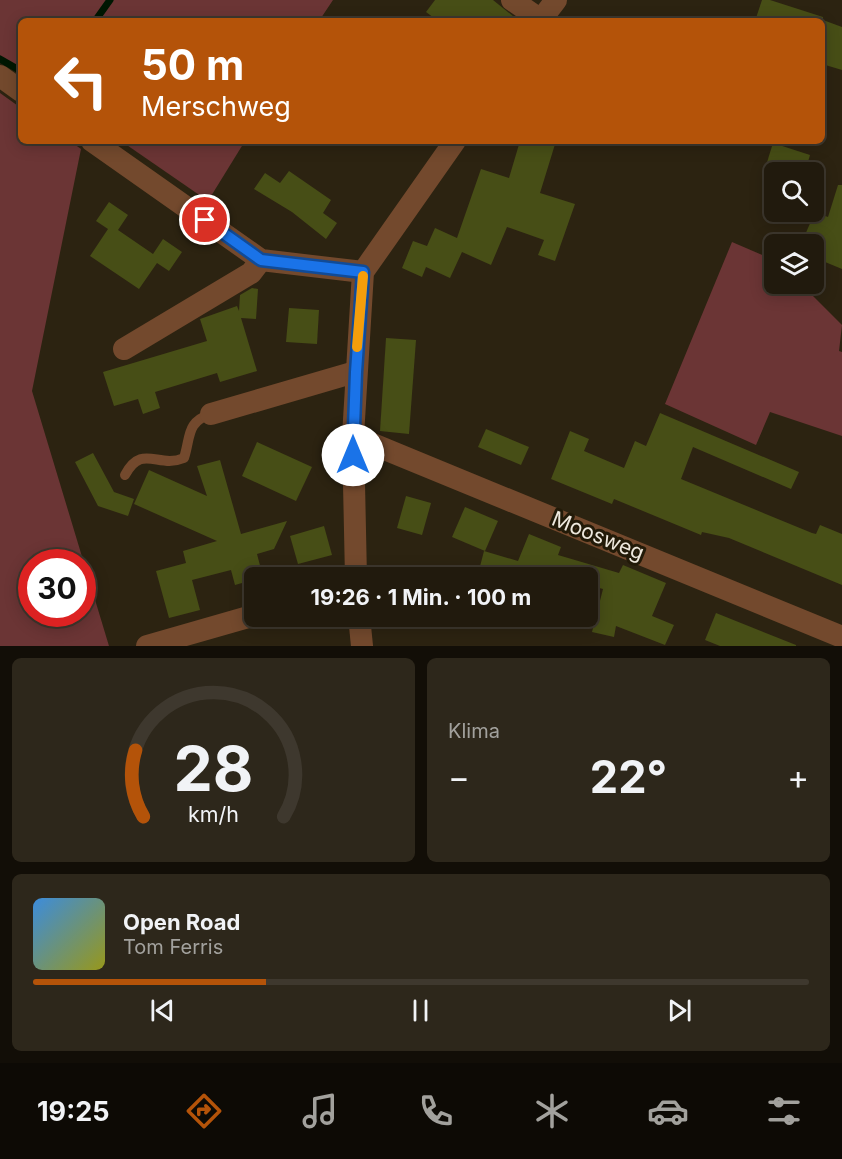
<!DOCTYPE html>
<html lang="de">
<head>
<meta charset="utf-8">
<style>
  :root { --surface:#211a0d; --page:#2d271b; --text:#f1f3f6; --muted:#a2a19d; --line:#3e382e; --accent:#b45309 }
  body { margin:0; font-family:Inter,sans-serif; background:var(--page); color:var(--text); height:100vh; display:flex; flex-direction:column; font-size:22px; white-space:nowrap }
  * { box-sizing:border-box; margin:0 }
  p { font-size:20px; color:var(--muted) }
  .icon { flex:none; width:33px; height:33px; fill:none; stroke:currentColor; stroke-width:2; stroke-linecap:round; stroke-linejoin:round }
  .map { position:relative; height:646px; overflow:hidden }
  .drawer { display:flex; flex-direction:column; gap:12px; padding:12px; background:#120e07; flex:1 }
  .drawer>* { flex:none }
  .hud { position:absolute; left:18px; top:18px; width:807px; height:126px; border-radius:9px; box-shadow:0 3px 15px #0003,0 0 0 2px var(--line); background:#b45309; color:#fff; overflow:hidden }
  .controls { position:absolute; left:764px; top:162px; display:grid; gap:12px }
  .controls a { display:grid; place-items:center; width:60px; height:60px; border-radius:9px; background:var(--surface); box-shadow:0 3px 15px #0003,0 0 0 2px var(--line); font-size:30px }
  .speed { position:absolute; left:18px; top:549px; display:flex; gap:12px; font-size:30px; font-weight:700; text-align:center }
  .speed>* { display:grid; place-content:center; width:78px; height:78px; border-radius:50%; background:var(--surface); box-shadow:0 3px 15px #0003,0 0 0 2px var(--line); line-height:1 }
  .speed .limit { border:9px solid #d22; background:#fff; color:#111 }
  .pin { position:absolute; display:grid; place-items:center; width:51px; height:51px; color:#fff; margin:-26px; border:3px solid #fff; border-radius:50%; box-shadow:0 2px 6px #0007 }
  .me { position:absolute; width:66px; margin:-33px; rotate:0deg; stroke-linejoin:round; filter:drop-shadow(0 0 4px #0008) }
  .turn { display:flex; align-items:center; gap:21px; height:126px; padding:0 24px; font-size:27px }
  .turn .icon { width:78px; height:78px; stroke-width:2.5 }
  .turn b { display:block; font-size:42px; line-height:51px }
  .big { font-size:45px; font-weight:700; line-height:1.1 }
  .drawer .tile { flex:1; display:flex; flex-direction:column; justify-content:center; gap:9px; min-width:0; padding:0 21px; border-radius:9px; background:var(--page) }
  .drawer .dial { align-items:center; gap:0 }
  .dial svg { height:156px; overflow:visible; fill:none; stroke:var(--line); stroke-width:7; stroke-linecap:round; text-anchor:middle }
  .dial text { fill:var(--text); stroke:none }
  .song { display:flex; align-items:center; gap:18px }
  .cover { width:72px; height:72px; border-radius:9px; background:linear-gradient(135deg,hsl(210 70% 55%),hsl(60 70% 35%)) }
  .played { height:6px; border-radius:3px; background:linear-gradient(90deg,var(--accent) 30%,var(--line) 30%) }
  .keys { display:flex; justify-content:space-around; direction:ltr }
  .heat { display:flex; justify-content:space-between; align-items:center; font-size:33px; direction:ltr }
  .drawer .tiles { flex:1; display:grid; gap:12px; grid-template-columns:1fr 1fr }
  .tile:last-child { grid-column:span 2 }
  .trip { position:absolute; left:244px; top:567px; width:354px; height:60px; border-radius:9px; background:var(--surface); box-shadow:0 3px 15px #0003,0 0 0 2px var(--line); font-weight:700; line-height:60px; text-align:center }
  .menu { display:flex; height:96px; justify-content:space-around; align-items:center; background:#0d0a05; color:var(--muted) }
  .menu .icon { width:42px; height:42px }
  .menu .current { color:var(--accent) }
  .menu b { font-size:27px; color:var(--text) }
  .map>svg:first-child { display:block }
  .green { fill:#6b3535; fill-rule:evenodd }
  .lines { fill:none; stroke-linecap:round; stroke-linejoin:round }
  .stream { stroke:#001702; stroke-width:7 }
  .building { fill:#474e16 }
  .service { stroke:#73492d; stroke-width:10 }
  .minor { stroke:#73492d; stroke-width:22 }
  .route-casing { stroke:#114b97; stroke-width:15 }
  .route { stroke:#1a73e8; stroke-width:10 }
  .slow { stroke:#f59e0b; stroke-width:10 }
  .labels { text-anchor:middle; stroke-width:6; stroke-linejoin:round; paint-order:stroke }
  .street-label { font-size:21px; fill:#eee8dd; stroke:#221a08 }
</style>
</head>
<body>
<div class="map">
<svg width="842" height="646" viewBox="0 0 842 646">
  <rect width="100%" height="100%" fill="#2c2311"/>
  <g class="green">
    <polygon points="0,0 333,0 319,21 21,21 21,72 0,58"/>
    <path d="M0 93 21 108V141H70L81 149 32 391 109 646H0ZM32 562H82V614H32Z"/>
    <polygon points="121,141 245,141 208,201"/>
    <polygon points="732,242 774,260 774,284 801,284 842,325 839,351 842,352 842,436 770,412 756,445 665,404"/>
  </g>
  <g class="lines">
    <g class="stream">
      <polyline points="95,21 110,0"/>
      <polyline points="0,59 21,71"/>
    </g>
  </g>
  <g class="building">
    <polygon points="435,0 493,0 519,21 438,21 426,12"/>
    <polygon points="762,0 770,0 823,17 823,20 842,27 842,70 822,64 822,21 755,21"/>
    <polygon points="520,141 556,141 540,193 575,204 555,261 538,255 544,240 507,227 491,265 462,252 450,278 426,267 422,277 402,268 413,241 427,246 435,228 457,238 481,169 509,178"/>
    <polygon points="773,143 810,155 805,172 764,172"/>
    <polygon points="289,171 331,200 323,213 337,223 326,239 292,212 254,189 265,173 280,183"/>
    <polygon points="838,185 842,185 842,269 813,257 813,244 801,244 815,212 828,217"/>
    <polygon points="109,202 128,215 118,230 153,254 163,239 182,252 169,271 157,263 139,289 90,256 108,229 96,221"/>
    <polygon points="252,288 258,289 256,319 241,318 257,371 220,382 217,373 155,392 160,408 143,414 138,399 114,406 103,372 207,341 200,319 237,306 239,311 240,295"/>
    <polygon points="289,308 319,310 317,344 286,342"/>
    <polygon points="386,338 416,340 409,434 380,431"/>
    <polygon points="660,413 799,472 791,489 693,447 681,479 812,533 816,534 820,525 842,534 842,585 729,538 702,532 701,535 614,499 612,504 551,479 570,431 589,439 584,451 624,468 635,441 646,446"/>
    <polygon points="486,429 529,447 521,465 478,447"/>
    <polygon points="257,442 312,467 296,501 242,476"/>
    <polygon points="93,453 114,492 134,499 128,516 98,506 75,462"/>
    <polygon points="220,460 241,534 287,521 274,549 257,554 263,577 235,585 231,570 192,580 200,610 169,618 156,571 186,563 183,551 217,541 134,504 149,470 207,496 197,466"/>
    <polygon points="406,496 431,503 422,535 397,528"/>
    <polygon points="465,507 498,521 485,551 452,537"/>
    <polygon points="324,526 332,555 298,564 290,536"/>
    <polygon points="529,534 561,547 558,555 619,573 623,565 666,583 652,616 674,625 665,645 616,626 614,637 592,632 603,589 588,585 588,578 477,578 484,551 518,561"/>
    <polygon points="716,613 796,645 796,646 720,646 705,640"/>
  </g>
  <g class="lines">
    <path class="service" d="M125 475C142 443 158 469 184 458 191 436 186 422 211 414"/>
    <g class="minor">
      <polyline points="512,0 541,20"/>
      <polyline points="540,21 556,0"/>
      <polyline points="0,76 21,91"/>
      <polyline points="92,141 261,260 363,272"/>
      <polyline points="124,349 251,273 261,260"/>
      <polyline points="211,414 355,372"/>
      <polyline points="353,436 842,637"/>
      <polyline points="356,578 353,436 363,272 455,141"/>
      <polyline points="359,616 362,646"/>
      <polyline points="147,646 255,615"/>
    </g>
  </g>
  <g class="lines">
    <defs>
      <polyline id="route" points="205,220 261,260 363,272 356,372 353,455"/>
    </defs>
    <use href="#route" class="route-casing"/>
    <use href="#route" class="route"/>
    <polyline class="slow" points="357,347 363,276"/>
  </g>
  <g class="labels">
    <g class="street-label">
      <text transform="translate(598 536) rotate(22)" y="7">Moosweg</text>
    </g>
  </g>
</svg>
<div class="controls">
<a><svg class="icon" aria-label="search" viewBox="0 0 24 24"><circle cx="10" cy="10" r="6"/><path d="M15 15l6 6"/></svg></a>
<a><svg class="icon" aria-label="layers" viewBox="0 0 24 24"><path d="M12 4l9 5-9 5-9-5zM3 14l9 5 9-5"/></svg></a>
</div>
<div class="speed"><div class="limit">30</div></div>
<div class="pin" style="left:205px;top:220px;background:#d93025"><svg class="icon" aria-label="arrive" viewBox="0 0 24 24"><path d="M6 21V4h12l-3 4 3 4H6"/></svg></div>
<svg class="me" style="left:353px;top:455px" viewBox="-20 -20 40 40"><circle r="19" fill="#fff"/><path d="M0-13L10 11 0 6-10 11z" fill="#1a73e8"/></svg>
<div class="trip">19:26 · 1 Min. · 100 m</div>
<div class="hud">
<div class="turn"><svg class="icon" aria-label="left" viewBox="0 0 24 24"><path d="M17 20v-9H6M10 6l-5 5 5 5"/></svg><div><b>50 m</b>Merschweg</div></div>
</div>
</div>
<section class="drawer">
<div class="tiles">
<div class="tile dial"><svg viewBox="0 0 100 80">
<path d="M14 69A42 42 0 1 1 86 69"/>
<path d="M14 69A42 42 0 0 1 10 35" stroke="#b45309"/>
<text x="50" y="56" font-size="32" font-weight="700">28</text>
<text x="50" y="72" font-size="11">km/h</text>
</svg></div>
<div class="tile"><p>Klima</p>
<div class="heat"><a>−</a><b class="big">22°</b><a>+</a></div>
</div>
<div class="tile">
<div class="song"><i class="cover"></i><div><b>Open Road</b><p>Tom Ferris</p></div></div>
<div class="played"></div>
<div class="keys"><svg class="icon" aria-label="previous" viewBox="0 0 24 24"><path d="M18 5L8 12l10 7zM5 5v14"/></svg><svg class="icon" aria-label="pause" viewBox="0 0 24 24"><path d="M8 5v14M16 5v14"/></svg><svg class="icon" aria-label="next" viewBox="0 0 24 24"><path d="M6 5l10 7-10 7zM19 5v14"/></svg></div>
</div>
</div>
</section>
<nav class="menu">
<b>19:25</b>
<svg class="icon current" aria-label="directions" viewBox="0 0 24 24"><path d="M12 3l9 9-9 9-9-9zM9 14v-3h6M13 9l2 2-2 2"/></svg>
<svg class="icon" aria-label="music" viewBox="0 0 24 24"><path d="M9 18V5l10-2v13"/><circle cx="6" cy="18" r="3"/><circle cx="16" cy="16" r="3"/></svg>
<svg class="icon" aria-label="phone" viewBox="0 0 24 24"><path d="M5 4h4l2 5-3 2q2 4 5 5l2-3 5 2v4C11 20 4 13 5 4z"/></svg>
<svg class="icon" aria-label="climate" viewBox="0 0 24 24"><path d="M12 3v18M4 7l16 10M4 17L20 7"/></svg>
<svg class="icon" aria-label="car" viewBox="0 0 24 24"><path d="M5 17H2v-5l4-1 3-4h7l3 4 3 1v5h-3M9 17h6M6 11h13"/><circle cx="7" cy="17" r="2"/><circle cx="17" cy="17" r="2"/></svg>
<svg class="icon" aria-label="filters" viewBox="0 0 24 24"><path d="M4 7h16M4 17h16"/><circle cx="9" cy="7" r="2"/><circle cx="15" cy="17" r="2"/></svg>
</nav>
</body>
</html>
